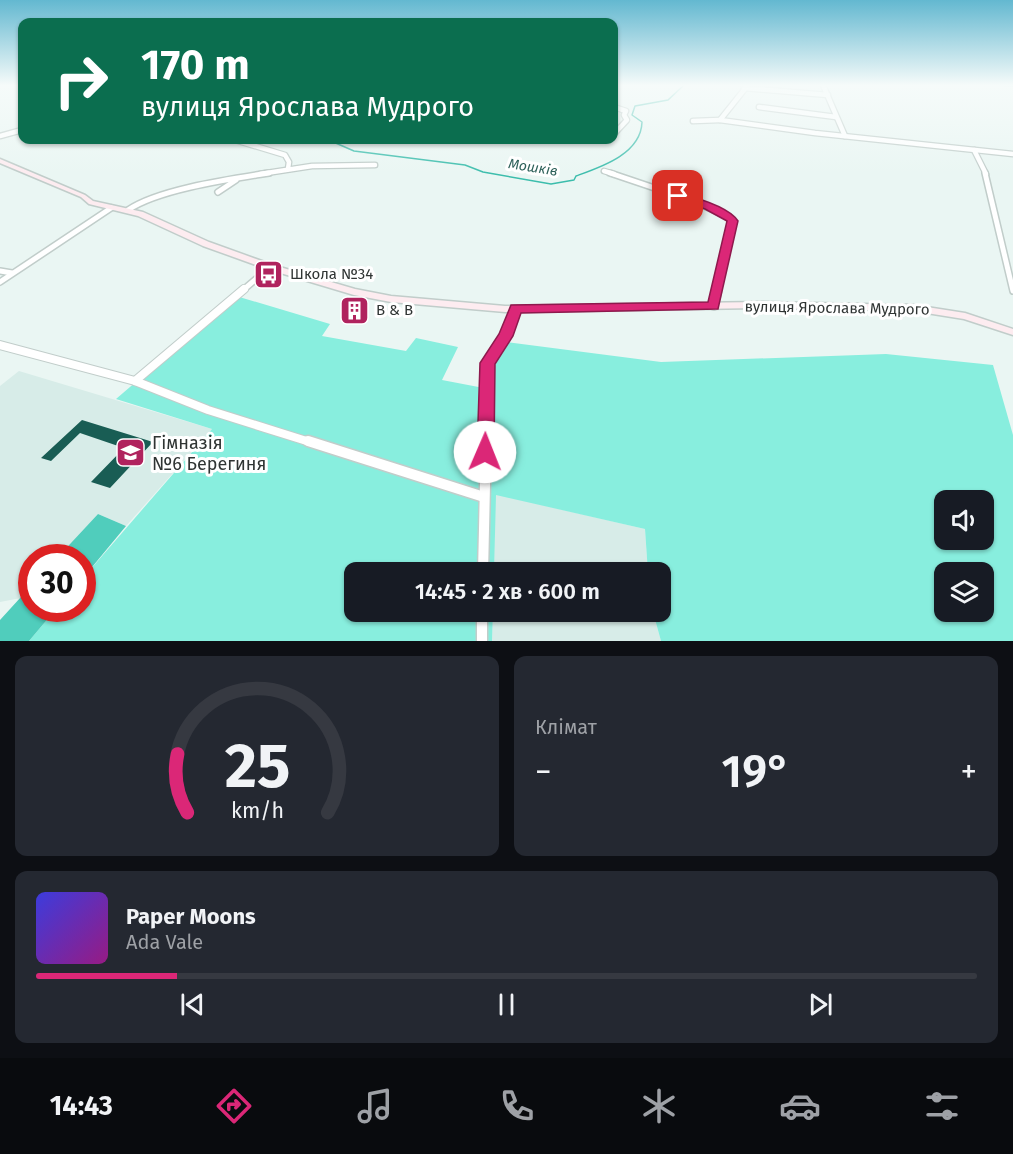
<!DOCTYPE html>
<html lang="uk">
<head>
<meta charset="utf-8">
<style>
  :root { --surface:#171b24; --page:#242831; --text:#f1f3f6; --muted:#9ea1a6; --line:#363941; --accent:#db2777 }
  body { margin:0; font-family:"Fira Sans",sans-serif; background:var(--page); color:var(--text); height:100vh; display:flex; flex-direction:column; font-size:22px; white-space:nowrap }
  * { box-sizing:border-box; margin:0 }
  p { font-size:20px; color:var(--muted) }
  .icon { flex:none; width:33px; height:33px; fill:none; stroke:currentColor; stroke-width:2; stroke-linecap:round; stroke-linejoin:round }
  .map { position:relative; height:641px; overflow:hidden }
  .sheet { display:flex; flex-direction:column; gap:15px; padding:15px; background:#0d0f14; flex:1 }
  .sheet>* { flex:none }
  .hud { position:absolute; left:18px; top:18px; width:600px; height:126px; border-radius:12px; box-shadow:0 2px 4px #0004; background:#0b6e4f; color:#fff; overflow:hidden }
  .tools { position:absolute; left:934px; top:490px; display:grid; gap:12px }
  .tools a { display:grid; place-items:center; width:60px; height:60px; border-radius:12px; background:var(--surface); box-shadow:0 2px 4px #0004; font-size:30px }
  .speed { position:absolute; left:18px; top:544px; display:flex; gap:12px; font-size:30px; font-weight:700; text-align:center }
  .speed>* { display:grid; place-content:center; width:78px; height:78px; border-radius:50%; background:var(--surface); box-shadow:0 2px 4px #0004; line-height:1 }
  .speed .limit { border:9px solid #d22; background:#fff; color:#111 }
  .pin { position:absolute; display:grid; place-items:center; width:51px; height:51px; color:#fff; margin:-26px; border-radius:12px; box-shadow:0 3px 9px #0006 }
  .me { position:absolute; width:66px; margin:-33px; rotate:1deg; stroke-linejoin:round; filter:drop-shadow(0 0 4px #0008) }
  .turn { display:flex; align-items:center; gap:21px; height:126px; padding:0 24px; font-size:27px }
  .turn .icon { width:78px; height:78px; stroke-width:2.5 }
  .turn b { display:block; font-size:42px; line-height:51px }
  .big { font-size:45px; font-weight:600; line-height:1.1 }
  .sheet .tile { flex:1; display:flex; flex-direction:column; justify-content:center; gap:9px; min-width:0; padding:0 21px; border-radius:12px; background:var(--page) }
  .sheet .dial { align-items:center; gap:0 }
  .dial svg { height:156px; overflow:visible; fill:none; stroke:var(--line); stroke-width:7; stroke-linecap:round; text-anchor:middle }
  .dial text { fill:var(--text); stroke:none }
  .song { display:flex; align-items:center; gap:18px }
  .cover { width:72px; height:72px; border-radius:9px; background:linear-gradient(135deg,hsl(240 70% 55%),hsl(310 70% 35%)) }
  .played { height:6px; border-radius:3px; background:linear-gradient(90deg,var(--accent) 15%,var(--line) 15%) }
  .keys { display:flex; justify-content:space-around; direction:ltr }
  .heat { display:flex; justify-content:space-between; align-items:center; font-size:33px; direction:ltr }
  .sheet .tiles { flex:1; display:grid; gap:15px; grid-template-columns:1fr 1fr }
  .tile:last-child { grid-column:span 2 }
  .trip { position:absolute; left:344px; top:562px; width:327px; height:60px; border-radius:12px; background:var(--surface); box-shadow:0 2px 4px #0004; font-weight:600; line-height:60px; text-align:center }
  .tab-bar { display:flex; height:96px; justify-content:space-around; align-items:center; background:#090b0e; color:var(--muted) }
  .tab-bar .icon { width:42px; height:42px }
  .tab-bar .active { color:var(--accent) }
  .tab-bar b { font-size:27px; color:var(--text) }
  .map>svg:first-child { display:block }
  .built { fill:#d7ece8 }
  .green { fill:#88eede; fill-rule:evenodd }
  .forest { fill:#50cdbc }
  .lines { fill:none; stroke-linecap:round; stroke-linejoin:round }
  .stream { stroke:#3cbdac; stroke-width:1.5 }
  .building { fill:#195d54 }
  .minor-far3-casing { stroke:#c1cdca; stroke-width:7 }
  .minor-far2-casing { stroke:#c1cdca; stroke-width:8 }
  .minor-far1-casing { stroke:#c1cdca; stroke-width:10 }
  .minor-casing { stroke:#c1cdca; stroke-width:13 }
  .secondary-casing { stroke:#c1cdca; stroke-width:3 }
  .minor-far3 { stroke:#fff; stroke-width:4.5 }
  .minor-far2 { stroke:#fff; stroke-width:5 }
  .minor-far1 { stroke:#fff; stroke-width:8 }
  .minor { stroke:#fff; stroke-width:10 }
  .secondary { fill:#fdecf0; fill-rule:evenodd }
  .route { fill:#db2777; stroke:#8e194d; stroke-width:1.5 }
  .labels { text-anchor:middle; stroke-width:6; stroke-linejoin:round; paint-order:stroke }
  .far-water-label { font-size:14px; font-style:italic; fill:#2e615a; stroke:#fff }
  .poi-label { font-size:15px; fill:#2f3433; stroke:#fff; text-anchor:start }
  .street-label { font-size:15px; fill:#2f3433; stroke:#fff }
  .near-poi-label { font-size:18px; fill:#2f3433; stroke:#fff; text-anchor:start }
</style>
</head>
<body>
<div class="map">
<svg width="1013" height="641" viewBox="0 0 1013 641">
  <rect width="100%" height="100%" fill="#eaf6f3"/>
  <g class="built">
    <polygon points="19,371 212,429 126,526 98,514 57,558 32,558 31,586 21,598 0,602 0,386"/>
    <polygon points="495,494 645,529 648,573 494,573"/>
    <polygon points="493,612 653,612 661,641 492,641"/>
  </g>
  <path class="green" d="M236 296 330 324 322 336 406 351 416 338 458 347 442 380 489 389 493 361 506 342 661 362 886 354 993 365 1013 435V641H661L653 612H660V573H648L645 529 496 495 494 573H354V612H493L492 641H29L56 609H82L83 578 212 429 116 399ZM945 501H984V540H945ZM945 573H984V612H945Z"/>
  <g class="forest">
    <polygon points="98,514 126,526 83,578 82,558 57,558"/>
    <polygon points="31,586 32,609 56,609 29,641 0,641 0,620"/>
  </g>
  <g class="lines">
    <g class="stream">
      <polyline points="997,85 1013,86"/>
      <path d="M319 140 331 141 354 151 465 165 483 172 551 184 574 180 576 176C601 167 641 154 642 122L632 115 635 106 668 100 684 85"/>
    </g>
  </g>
  <polygon class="building" points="82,420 153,442 110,488 91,482 124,448 80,433 51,461 41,458"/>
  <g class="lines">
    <defs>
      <g id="minor-far3">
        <polyline points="748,85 720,120 815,133 1013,154"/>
        <polyline points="823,85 845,136"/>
        <polyline points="744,88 828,95"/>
        <polyline points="614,107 626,111 624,115 627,120 614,134"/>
        <polyline points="759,107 836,117"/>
        <polyline points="693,121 720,120"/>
        <polyline points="0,136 22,130"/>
        <polyline points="235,140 285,155 289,162 288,169"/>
        <polyline points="974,150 986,174"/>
        <polyline points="604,171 614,174"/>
        <polyline points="260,174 312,166 375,165"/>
      </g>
      <g id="minor-far2">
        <polyline points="610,173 696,202 731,218 732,224 717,291"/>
        <polyline points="985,173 1013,291"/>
        <polyline points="218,192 236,180"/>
        <path d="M128 210C159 189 231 179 269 173"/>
        <polyline points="0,271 12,273"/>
        <polyline points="0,282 111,208"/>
        <polyline points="242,291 270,267"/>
      </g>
      <g id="minor-far1">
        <polyline points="714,306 718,289"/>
        <polyline points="0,345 135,381 208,410 313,443"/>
        <polyline points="135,381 244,289"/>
        <polyline points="485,443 487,363 506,335 516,309"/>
      </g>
      <g id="minor">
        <polyline points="308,441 484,497"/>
        <polyline points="483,573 486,441"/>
        <polyline points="482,612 482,641"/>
      </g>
      <polygon id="secondary" points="0,159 85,195 93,201 143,212 209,242 273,265 355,289 391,296 505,306 758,302 914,305 965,313 1013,329 1013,335 964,319 914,311 758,308 505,312 391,302 354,295 267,269 203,246 138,216 89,204 81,197 0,163"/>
    </defs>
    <use href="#minor-far3" class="minor-far3-casing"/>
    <use href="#minor-far2" class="minor-far2-casing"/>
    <use href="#minor-far1" class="minor-far1-casing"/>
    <use href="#minor" class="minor-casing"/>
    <use href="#secondary" class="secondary-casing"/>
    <use href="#minor-far3" class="minor-far3"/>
    <use href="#minor-far2" class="minor-far2"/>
    <use href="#minor-far1" class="minor-far1"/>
    <use href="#minor" class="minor"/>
    <use href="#secondary" class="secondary"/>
  </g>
  <linearGradient id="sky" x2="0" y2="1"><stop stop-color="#63b8d0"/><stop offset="0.49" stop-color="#f6fbfa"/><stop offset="1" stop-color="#f6fbfa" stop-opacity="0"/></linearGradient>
  <rect width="1013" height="174" fill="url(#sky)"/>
  <path class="route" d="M678 193C694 197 729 207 738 221L718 309 521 313 513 336 495 364 494 452 491 457 485 460 479 457 477 452 480 363 499 334 511 305 708 302 727 221 705 209 675 198 673 196Z"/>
  <defs>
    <symbol id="bus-square" viewBox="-11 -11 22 22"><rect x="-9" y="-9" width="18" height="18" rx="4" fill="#b0235e" stroke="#fff"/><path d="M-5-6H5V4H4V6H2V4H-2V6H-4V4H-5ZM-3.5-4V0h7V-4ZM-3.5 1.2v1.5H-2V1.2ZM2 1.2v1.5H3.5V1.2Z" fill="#fff"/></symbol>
    <symbol id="building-square" viewBox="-11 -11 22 22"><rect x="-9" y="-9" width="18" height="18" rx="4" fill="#b0235e" stroke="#fff"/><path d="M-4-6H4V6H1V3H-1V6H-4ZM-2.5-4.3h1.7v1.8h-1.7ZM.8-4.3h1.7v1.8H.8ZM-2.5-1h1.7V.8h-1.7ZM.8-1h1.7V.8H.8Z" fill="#fff"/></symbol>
    <symbol id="school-square" viewBox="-11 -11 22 22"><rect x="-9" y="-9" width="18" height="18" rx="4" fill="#b0235e" stroke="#fff"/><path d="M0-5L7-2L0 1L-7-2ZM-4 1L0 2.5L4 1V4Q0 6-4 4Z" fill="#fff"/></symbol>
  </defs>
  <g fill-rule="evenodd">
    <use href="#bus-square" x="252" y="258" width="33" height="33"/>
    <use href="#building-square" x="338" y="294" width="33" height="33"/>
    <use href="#school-square" x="114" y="436" width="33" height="33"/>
  </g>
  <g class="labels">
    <g class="far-water-label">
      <text transform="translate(533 167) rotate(9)" y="5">Мошків</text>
    </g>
    <g class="poi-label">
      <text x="290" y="279">Школа №34</text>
      <text x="376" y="315">B &amp; B</text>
    </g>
    <g class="street-label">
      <text transform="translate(837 308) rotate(1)" y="5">вулиця Ярослава Мудрого</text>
    </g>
    <g class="near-poi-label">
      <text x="152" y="449">Гімназія<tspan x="152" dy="21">№6 Берегиня</tspan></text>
    </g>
  </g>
</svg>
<div class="tools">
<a><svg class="icon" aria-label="sound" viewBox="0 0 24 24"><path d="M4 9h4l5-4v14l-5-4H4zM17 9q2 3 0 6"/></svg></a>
<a><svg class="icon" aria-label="layers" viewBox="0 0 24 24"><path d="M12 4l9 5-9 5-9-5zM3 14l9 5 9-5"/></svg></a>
</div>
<div class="speed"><div class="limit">30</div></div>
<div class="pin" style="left:678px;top:196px;background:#d93025"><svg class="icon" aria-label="arrive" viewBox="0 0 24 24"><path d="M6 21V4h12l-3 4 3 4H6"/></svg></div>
<svg class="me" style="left:485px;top:452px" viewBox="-20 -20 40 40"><circle r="19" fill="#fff"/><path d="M0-13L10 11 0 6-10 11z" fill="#db2777"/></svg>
<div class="trip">14:45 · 2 хв · 600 m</div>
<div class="hud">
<div class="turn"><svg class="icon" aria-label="right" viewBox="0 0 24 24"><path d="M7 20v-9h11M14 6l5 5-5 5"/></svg><div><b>170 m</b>вулиця Ярослава Мудрого</div></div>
</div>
</div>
<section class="sheet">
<div class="tiles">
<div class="tile dial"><svg viewBox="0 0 100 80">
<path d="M14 69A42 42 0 1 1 86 69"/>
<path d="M14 69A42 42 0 0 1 9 39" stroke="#db2777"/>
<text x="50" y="56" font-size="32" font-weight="700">25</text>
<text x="50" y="72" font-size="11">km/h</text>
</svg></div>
<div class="tile"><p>Клімат</p>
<div class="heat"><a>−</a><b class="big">19°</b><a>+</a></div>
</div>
<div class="tile">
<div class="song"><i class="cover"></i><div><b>Paper Moons</b><p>Ada Vale</p></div></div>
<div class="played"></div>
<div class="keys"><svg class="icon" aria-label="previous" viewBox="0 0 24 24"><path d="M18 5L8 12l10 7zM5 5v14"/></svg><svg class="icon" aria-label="pause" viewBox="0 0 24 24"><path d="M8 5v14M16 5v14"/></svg><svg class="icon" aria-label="next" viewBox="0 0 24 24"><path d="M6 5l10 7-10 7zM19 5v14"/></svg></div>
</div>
</div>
</section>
<nav class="tab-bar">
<b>14:43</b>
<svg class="icon active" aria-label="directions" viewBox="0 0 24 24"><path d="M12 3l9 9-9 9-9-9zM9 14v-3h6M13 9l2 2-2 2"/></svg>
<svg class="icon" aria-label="music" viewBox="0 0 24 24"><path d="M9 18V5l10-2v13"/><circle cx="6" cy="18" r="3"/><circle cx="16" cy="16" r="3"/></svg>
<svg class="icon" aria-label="phone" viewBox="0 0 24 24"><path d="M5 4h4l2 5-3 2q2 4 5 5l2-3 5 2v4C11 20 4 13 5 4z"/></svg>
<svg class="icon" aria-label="climate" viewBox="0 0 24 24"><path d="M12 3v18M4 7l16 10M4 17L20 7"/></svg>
<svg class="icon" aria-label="car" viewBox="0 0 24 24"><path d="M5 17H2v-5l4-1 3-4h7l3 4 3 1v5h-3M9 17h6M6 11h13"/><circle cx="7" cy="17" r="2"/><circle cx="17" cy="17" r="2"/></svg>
<svg class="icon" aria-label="filters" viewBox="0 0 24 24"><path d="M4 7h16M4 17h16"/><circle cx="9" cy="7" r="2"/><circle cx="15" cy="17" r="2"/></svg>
</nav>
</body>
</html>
